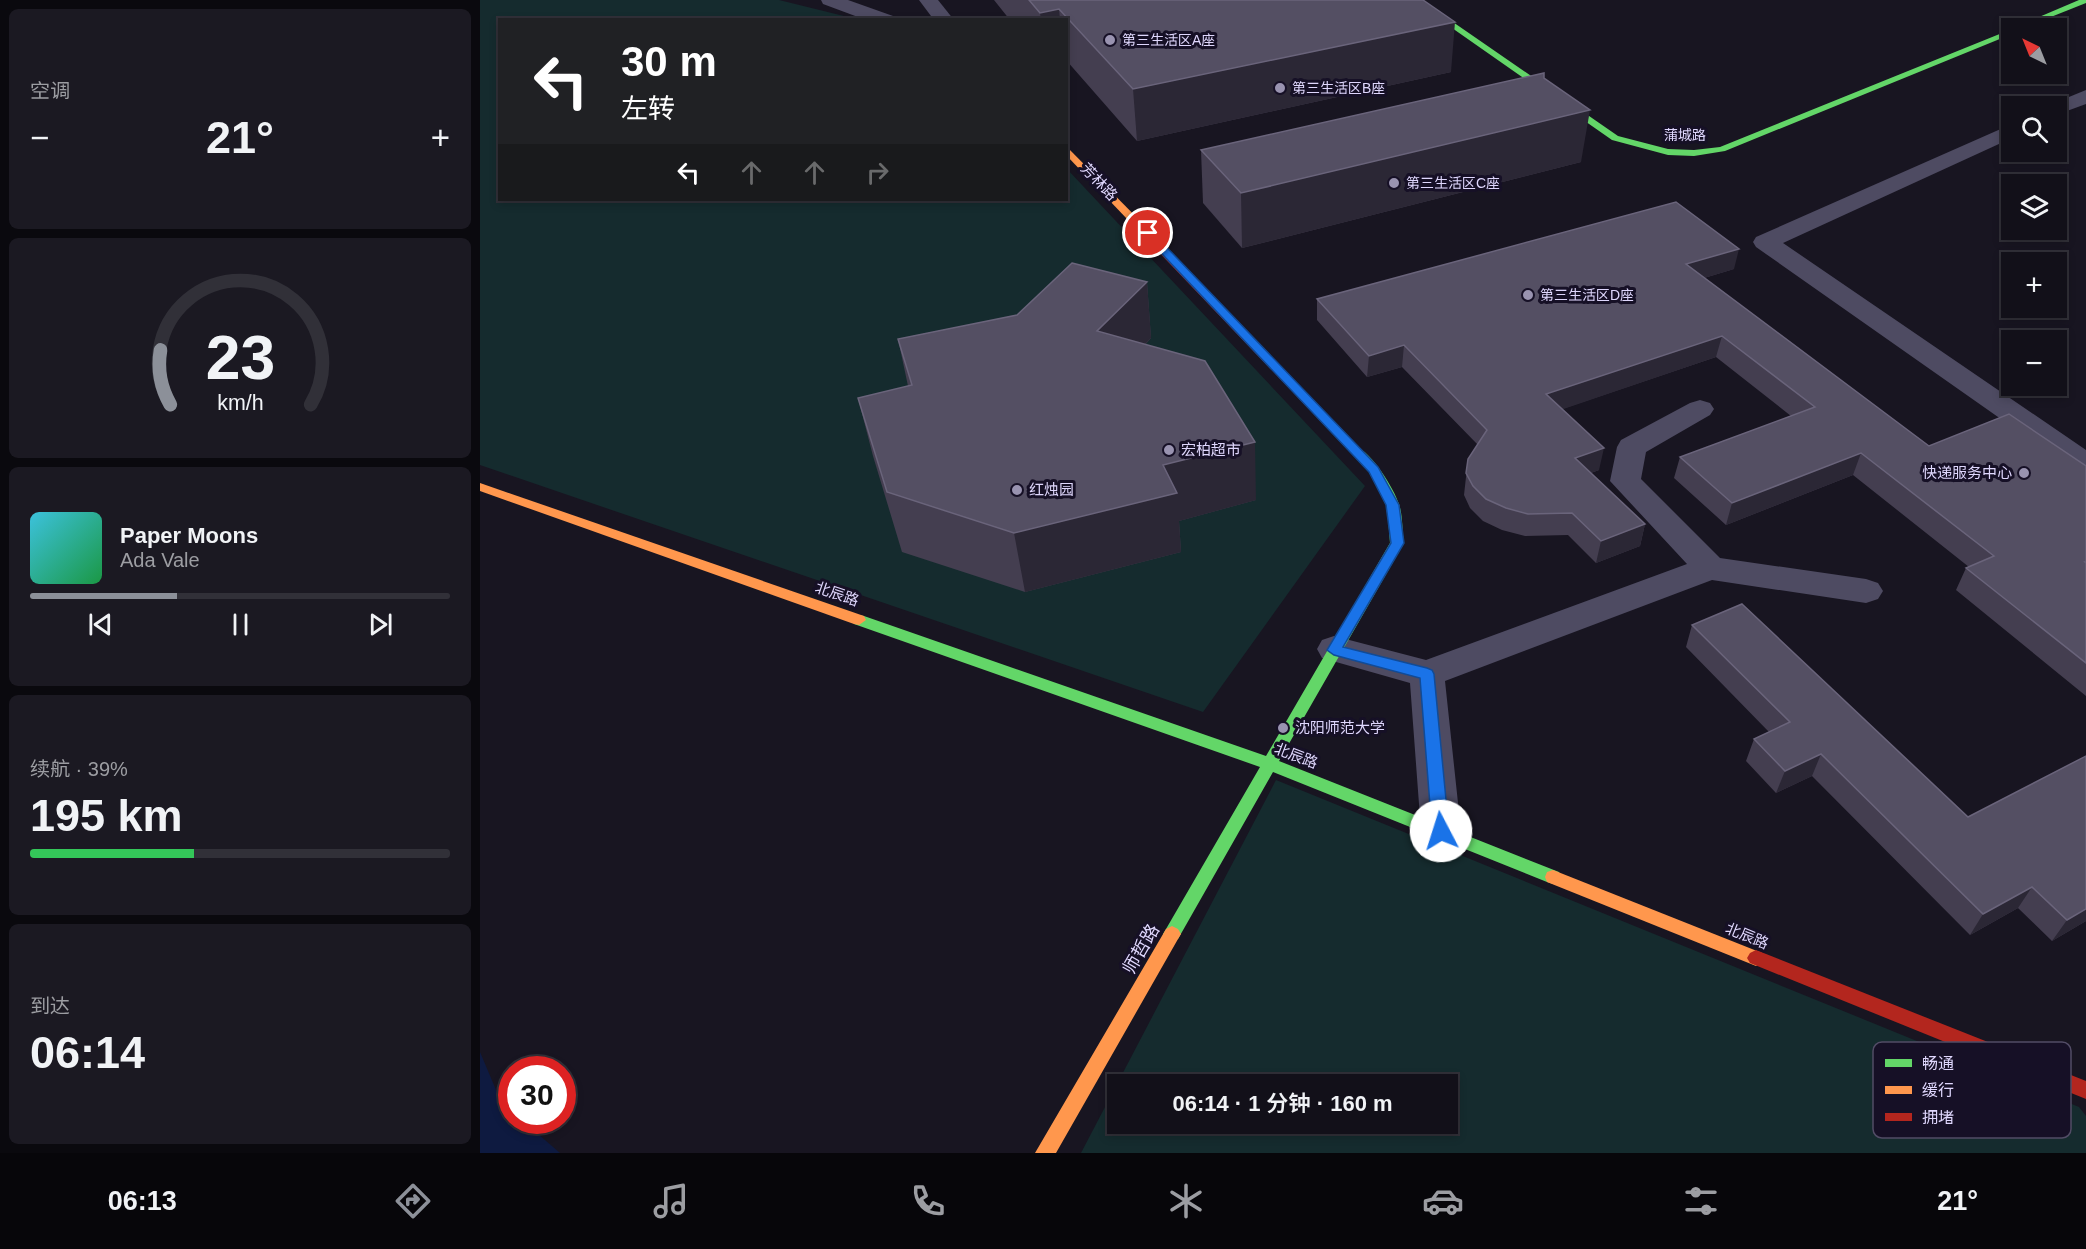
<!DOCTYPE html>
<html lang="zh">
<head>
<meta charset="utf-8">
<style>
  :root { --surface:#121019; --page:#1b1922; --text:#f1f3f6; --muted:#9c9da2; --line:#313038; --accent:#8c9099 }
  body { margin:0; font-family:Arial,"Noto Sans SC",sans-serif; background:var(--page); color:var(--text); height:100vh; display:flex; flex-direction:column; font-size:22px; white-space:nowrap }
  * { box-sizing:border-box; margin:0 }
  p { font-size:20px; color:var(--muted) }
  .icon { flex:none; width:33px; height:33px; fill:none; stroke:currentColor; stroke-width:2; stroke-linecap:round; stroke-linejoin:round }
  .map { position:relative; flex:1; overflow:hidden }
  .details { display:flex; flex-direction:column; gap:9px; padding:9px; background:#0a090e; width:480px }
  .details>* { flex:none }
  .top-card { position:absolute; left:18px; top:18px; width:570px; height:183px; border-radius:0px; box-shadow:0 3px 9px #0003,0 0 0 2px var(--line); background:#202124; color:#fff; overflow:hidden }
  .needle { width:39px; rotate:317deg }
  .tools { position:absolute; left:1521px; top:18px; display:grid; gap:12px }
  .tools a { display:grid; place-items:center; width:66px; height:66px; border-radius:0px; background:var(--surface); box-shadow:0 3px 9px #0003,0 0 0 2px var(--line); font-size:30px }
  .speed { position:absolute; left:18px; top:1056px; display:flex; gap:12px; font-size:30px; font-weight:700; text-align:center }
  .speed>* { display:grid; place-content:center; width:78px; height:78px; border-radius:50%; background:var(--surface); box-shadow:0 3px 9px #0003,0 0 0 2px var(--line); line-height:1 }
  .speed .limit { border:9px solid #d22; background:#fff; color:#111 }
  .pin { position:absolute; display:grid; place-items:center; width:51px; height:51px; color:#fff; margin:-26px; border:3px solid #fff; border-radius:50%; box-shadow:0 2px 6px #0007 }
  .me { position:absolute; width:66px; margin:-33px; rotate:355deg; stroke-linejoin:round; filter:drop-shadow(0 0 4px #0008) }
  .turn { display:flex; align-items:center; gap:21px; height:126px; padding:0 24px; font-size:27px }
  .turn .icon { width:78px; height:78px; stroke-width:2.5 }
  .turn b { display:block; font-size:42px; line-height:51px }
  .lanes { display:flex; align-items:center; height:57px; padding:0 24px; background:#0003; justify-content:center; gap:30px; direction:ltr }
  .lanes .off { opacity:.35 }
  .big { font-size:45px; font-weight:600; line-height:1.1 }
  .details .tile { flex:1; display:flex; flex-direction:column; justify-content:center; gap:9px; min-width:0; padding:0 21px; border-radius:9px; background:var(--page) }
  .details .dial { align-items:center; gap:0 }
  .dial svg { height:156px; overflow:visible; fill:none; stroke:var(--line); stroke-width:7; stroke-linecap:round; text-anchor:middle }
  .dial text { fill:var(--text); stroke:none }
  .song { display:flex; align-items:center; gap:18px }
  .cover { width:72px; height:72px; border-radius:9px; background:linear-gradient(135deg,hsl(190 70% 55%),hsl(140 70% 35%)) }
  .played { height:6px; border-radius:3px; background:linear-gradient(90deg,var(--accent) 35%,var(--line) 35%) }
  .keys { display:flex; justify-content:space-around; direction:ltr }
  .heat { display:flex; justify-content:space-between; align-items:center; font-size:33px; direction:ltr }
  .charge { height:9px; border-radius:4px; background:linear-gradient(90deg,#34c759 39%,var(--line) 0) }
  .trip { position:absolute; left:627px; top:1074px; width:351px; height:60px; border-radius:0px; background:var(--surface); box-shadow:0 3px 9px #0003,0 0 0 2px var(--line); font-weight:600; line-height:60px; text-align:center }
  .tab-bar { display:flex; height:96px; justify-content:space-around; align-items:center; background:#07060a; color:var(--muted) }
  .tab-bar .icon { width:42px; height:42px }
  .tab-bar .on { color:var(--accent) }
  .tab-bar b { font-size:27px; color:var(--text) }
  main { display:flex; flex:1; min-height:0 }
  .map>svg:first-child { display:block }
  .green { fill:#152b2e; fill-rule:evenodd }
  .water { fill:#0e1a40 }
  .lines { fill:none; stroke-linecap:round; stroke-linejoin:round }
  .street { fill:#4e4b62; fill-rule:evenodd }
  .fast { fill:#63d668; fill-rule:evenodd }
  .slow { fill:#ff974d; fill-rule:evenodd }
  .jam { fill:#b3261e; fill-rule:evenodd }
  .wall { fill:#443e50 }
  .shaded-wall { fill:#2b2735 }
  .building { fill:#544f63; stroke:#6a647b; stroke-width:1.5 }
  .route { fill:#1a73e8; stroke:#114b97; stroke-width:1.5 }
  .poi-dot { fill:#9993b0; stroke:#161026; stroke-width:2 }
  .labels { text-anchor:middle; stroke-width:6; stroke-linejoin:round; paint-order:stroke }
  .far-poi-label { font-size:14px; fill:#dfd7fd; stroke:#161026; text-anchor:start }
  .far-street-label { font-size:14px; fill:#dfd7fd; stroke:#161026 }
  .street-label { font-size:15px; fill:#dfd7fd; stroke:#161026 }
  .poi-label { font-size:15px; fill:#dfd7fd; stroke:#161026; text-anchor:start }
  .near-street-label { font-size:18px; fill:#dfd7fd; stroke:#161026 }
  .key { fill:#161026; stroke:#524c66; stroke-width:1.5 }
  .key-label { font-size:16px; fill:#dfd7fd }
</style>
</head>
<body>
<main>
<section class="details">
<div class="tile"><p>空调</p>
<div class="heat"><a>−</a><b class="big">21°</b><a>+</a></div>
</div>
<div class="tile dial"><svg viewBox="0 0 100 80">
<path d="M14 69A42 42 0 1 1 86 69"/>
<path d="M14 69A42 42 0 0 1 9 41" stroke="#8c9099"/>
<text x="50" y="56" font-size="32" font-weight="700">23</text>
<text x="50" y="72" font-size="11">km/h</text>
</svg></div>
<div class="tile">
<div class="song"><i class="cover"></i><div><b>Paper Moons</b><p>Ada Vale</p></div></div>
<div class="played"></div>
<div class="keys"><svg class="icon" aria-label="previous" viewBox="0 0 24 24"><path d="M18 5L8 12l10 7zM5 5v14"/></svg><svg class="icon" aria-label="pause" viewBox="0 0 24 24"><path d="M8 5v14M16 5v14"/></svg><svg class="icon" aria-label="next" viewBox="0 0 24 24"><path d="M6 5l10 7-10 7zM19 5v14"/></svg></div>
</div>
<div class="tile"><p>续航 · 39%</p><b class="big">195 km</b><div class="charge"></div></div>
<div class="tile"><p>到达</p><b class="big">06:14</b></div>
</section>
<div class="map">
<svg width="1606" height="1153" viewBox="0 0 1606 1153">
  <rect width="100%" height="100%" fill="#181521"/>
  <g class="green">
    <polygon points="0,0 299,0 376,19 20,20 20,200 586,200 587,169 885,486 723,712 0,465"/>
    <path d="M796 780 1599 1107 1606 1116V1153H601ZM638 1084H968V1124H638Z"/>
  </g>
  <polygon class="water" points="0,1052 22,1104 31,1112 32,1120 43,1121 80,1153 0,1153"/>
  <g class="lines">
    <g class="street">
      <polygon points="341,0 368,0 413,16 415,20 386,20 343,4"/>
      <polygon points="439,0 458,0 474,20 454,20"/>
      <polygon points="1606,90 1606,104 1576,115 1576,106 1567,106"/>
      <polygon points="1532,124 1532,138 1303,243 1606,450 1606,474 1595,471 1276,247 1273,242 1276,237"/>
      <polygon points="1220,400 1230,403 1234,409 1230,415 1166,452 1161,479 1240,558 1386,579 1398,583 1403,591 1398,599 1386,603 1232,580 965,681 981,831 975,842 961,847 947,842 941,831 930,683 842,658 837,649 842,640 854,636 946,660 1207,564 1130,481 1137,447 1141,440 1210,403"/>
    </g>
    <g class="fast">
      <polygon points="932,0 941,0 1138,136 1188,149 1214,150 1240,147 1532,29 1532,34 1245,151 1214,156 1188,155 1132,140"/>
      <polygon points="1599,0 1606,0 1606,3 1543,28 1533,28"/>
      <path d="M876 447C892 452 914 489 919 504 923 516 922 531 924 543L799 761 1079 872 1081 877 1079 882 1073 884 1067 882 793 772 698 939 692 942 686 939 683 934 686 929 780 767 374 624 372 620 379 615 384 616 786 756 910 543 907 505 889 472 870 451Z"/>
    </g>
    <g class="slow">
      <polygon points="586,146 677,238 677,242 669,242 586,155"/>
      <polygon points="0,483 384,616 386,620 379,625 374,624 0,491"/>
      <polygon points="1073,870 1282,953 1285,958 1282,963 1276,966 1067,882 1065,877 1067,872"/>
      <polygon points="692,926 698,929 701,934 698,939 576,1153 555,1153 686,929"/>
    </g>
    <g class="jam">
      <polygon points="673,237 677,238 880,448 882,451 880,454 872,454 669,242 668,240"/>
      <polygon points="1276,950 1606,1081 1606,1099 1270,963 1267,958 1270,953"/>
    </g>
  </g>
  <g class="wall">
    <polygon points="514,0 943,0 971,72 657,141 586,60 586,20 530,20"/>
    <polygon points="1064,78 1101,162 762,248 723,203 721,150"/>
    <polygon points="1254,269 1224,278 1449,446 1606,466 1606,696 1476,590 1486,568 1489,567 1373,475 1246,525 1194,478 1200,457 1311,416 1236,357 1082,409 1119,470 1111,473 1165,524 1160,546 1116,563 1088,535 1045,536 1022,530 1003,521 990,508 984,495 988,459 998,445 922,367 887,377 837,320 837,299"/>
    <polygon points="667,282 671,338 665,345 776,500 699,521 701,552 545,592 422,552 393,456 378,398 428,386 418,339 537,315"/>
    <polygon points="1212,625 1488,817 1606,921 1572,941 1538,908 1490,935 1332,776 1296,793 1266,761 1274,739 1289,732 1206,647"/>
  </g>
  <g class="shaded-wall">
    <polygon points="579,9 580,20 561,20 560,13"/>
    <polygon points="975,22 971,72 657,141 653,89"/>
    <polygon points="1110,110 1101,162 762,248 761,193"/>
    <polygon points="1259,249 1254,269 1201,285 1206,264"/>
    <polygon points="667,282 671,338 623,388 617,331"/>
    <polygon points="1242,336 1236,357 1063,416 1066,394"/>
    <polygon points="924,345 922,367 887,377 889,356"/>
    <polygon points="775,442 776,500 699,521 701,552 545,592 534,533 683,465"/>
    <polygon points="1124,448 1119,470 1091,480 1095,458"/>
    <polygon points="1381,453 1373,475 1246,525 1252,503"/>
    <polygon points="1165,524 1160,546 1116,563 1121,541"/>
    <polygon points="1341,754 1332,776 1296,793 1305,771"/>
    <polygon points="1552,887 1538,908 1490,935 1503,914"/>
    <polygon points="1606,909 1606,921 1572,941 1587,920"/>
  </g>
  <g class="building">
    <polygon points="549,0 943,0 975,22 653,89 579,9 560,13"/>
    <polygon points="1064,73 1064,78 1110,110 761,193 721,150"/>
    <polygon points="1196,202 1259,249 1206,264 1449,446 1529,414 1606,466 1606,562 1605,562 1606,563 1606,663 1486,568 1514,556 1381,453 1252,503 1200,457 1335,407 1242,336 1066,394 1124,448 1095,458 1165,524 1121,541 1092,513 1048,514 1026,508 1006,499 993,486 986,473 988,459 1007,430 924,345 889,356 837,299"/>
    <polygon points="592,263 667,282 617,331 725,361 775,442 683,465 697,493 534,533 407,492 378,398 432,385 418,339 537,315"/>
    <polygon points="1262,604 1488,817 1606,756 1606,909 1587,920 1552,887 1503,914 1341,754 1305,771 1274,739 1310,722 1212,625"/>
  </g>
  <polygon class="route" points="664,231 671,231 898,467 919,505 924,543 863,647 947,668 952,670 954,674 969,831 966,836 961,838 955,836 952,831 940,678 854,655 847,650 911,543 906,505 889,472 664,235"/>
  <g class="poi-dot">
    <circle cx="630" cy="40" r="6"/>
    <circle cx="800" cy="88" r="6"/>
    <circle cx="914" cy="183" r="6"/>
    <circle cx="1048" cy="295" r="6"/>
    <circle cx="689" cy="450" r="6"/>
    <circle cx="1544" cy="473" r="6"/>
    <circle cx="537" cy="490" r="6"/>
    <circle cx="803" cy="728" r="6"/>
  </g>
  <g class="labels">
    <g class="far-poi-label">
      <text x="642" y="45">第三生活区A座</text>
      <text x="812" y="93">第三生活区B座</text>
      <text x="926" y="188">第三生活区C座</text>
      <text x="1060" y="300">第三生活区D座</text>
    </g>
    <g class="far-street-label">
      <text x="1205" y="140">蒲城路</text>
    </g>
    <g class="street-label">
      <text transform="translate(619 182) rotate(46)" y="5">芳林路</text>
      <text transform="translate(357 594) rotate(19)" y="5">北辰路</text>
      <text transform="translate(816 756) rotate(21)" y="5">北辰路</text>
      <text transform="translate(1267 936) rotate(22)" y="5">北辰路</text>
    </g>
    <g class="poi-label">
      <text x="701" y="455">宏柏超市</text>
      <text x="1532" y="478" text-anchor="end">快递服务中心</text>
      <text x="549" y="495">红烛园</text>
      <text x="815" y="733">沈阳师范大学</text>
    </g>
    <g class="near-street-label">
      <text transform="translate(661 949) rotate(-60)" y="6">师哲路</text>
    </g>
  </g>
  <rect x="1393" y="1042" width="198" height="96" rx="9" class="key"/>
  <rect x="1405" y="1059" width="27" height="8" fill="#63d668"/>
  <rect x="1405" y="1086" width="27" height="8" fill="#ff974d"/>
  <rect x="1405" y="1113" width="27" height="8" fill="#b3261e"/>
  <g class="key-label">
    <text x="1442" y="1069">畅通</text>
    <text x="1442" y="1096">缓行</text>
    <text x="1442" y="1123">拥堵</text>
  </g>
</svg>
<div class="tools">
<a><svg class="needle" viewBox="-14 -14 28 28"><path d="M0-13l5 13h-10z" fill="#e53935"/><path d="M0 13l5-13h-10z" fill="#9c9da2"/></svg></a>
<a><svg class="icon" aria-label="search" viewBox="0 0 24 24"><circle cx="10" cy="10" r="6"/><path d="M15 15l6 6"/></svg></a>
<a><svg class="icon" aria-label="layers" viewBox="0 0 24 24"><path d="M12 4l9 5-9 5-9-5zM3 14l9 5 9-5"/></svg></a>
<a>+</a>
<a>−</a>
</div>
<div class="speed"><div class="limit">30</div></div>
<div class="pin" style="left:668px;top:233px;background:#d93025"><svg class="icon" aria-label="arrive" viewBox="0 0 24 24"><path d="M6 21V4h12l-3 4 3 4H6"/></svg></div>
<svg class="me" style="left:961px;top:831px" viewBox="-20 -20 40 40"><circle r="19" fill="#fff"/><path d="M0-13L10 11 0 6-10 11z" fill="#1a73e8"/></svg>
<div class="trip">06:14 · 1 分钟 · 160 m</div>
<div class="top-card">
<div class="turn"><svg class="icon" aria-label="left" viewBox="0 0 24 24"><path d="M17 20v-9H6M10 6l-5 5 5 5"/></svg><div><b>30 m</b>左转</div></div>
<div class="lanes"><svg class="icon" aria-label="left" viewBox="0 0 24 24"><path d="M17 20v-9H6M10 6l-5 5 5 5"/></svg><svg class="icon off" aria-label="ahead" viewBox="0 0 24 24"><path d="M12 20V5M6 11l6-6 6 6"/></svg><svg class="icon off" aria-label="ahead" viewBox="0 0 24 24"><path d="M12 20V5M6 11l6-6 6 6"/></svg><svg class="icon off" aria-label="right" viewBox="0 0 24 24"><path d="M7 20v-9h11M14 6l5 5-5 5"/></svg></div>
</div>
</div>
</main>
<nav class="tab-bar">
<b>06:13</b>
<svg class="icon on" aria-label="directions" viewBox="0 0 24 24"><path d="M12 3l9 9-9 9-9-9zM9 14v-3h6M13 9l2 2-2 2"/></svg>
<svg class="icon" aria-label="music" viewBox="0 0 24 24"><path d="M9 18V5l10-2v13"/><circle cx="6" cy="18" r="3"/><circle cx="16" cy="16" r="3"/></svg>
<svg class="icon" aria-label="phone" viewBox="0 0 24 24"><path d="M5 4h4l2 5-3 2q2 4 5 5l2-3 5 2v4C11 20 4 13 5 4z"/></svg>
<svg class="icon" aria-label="climate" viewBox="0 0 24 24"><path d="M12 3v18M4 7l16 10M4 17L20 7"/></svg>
<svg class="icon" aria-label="car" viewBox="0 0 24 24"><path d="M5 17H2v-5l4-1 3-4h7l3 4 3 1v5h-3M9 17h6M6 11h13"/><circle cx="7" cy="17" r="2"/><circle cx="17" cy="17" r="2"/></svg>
<svg class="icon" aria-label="filters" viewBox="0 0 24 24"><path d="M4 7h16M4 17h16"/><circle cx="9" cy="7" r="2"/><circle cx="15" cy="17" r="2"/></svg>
<b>21°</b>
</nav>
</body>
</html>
